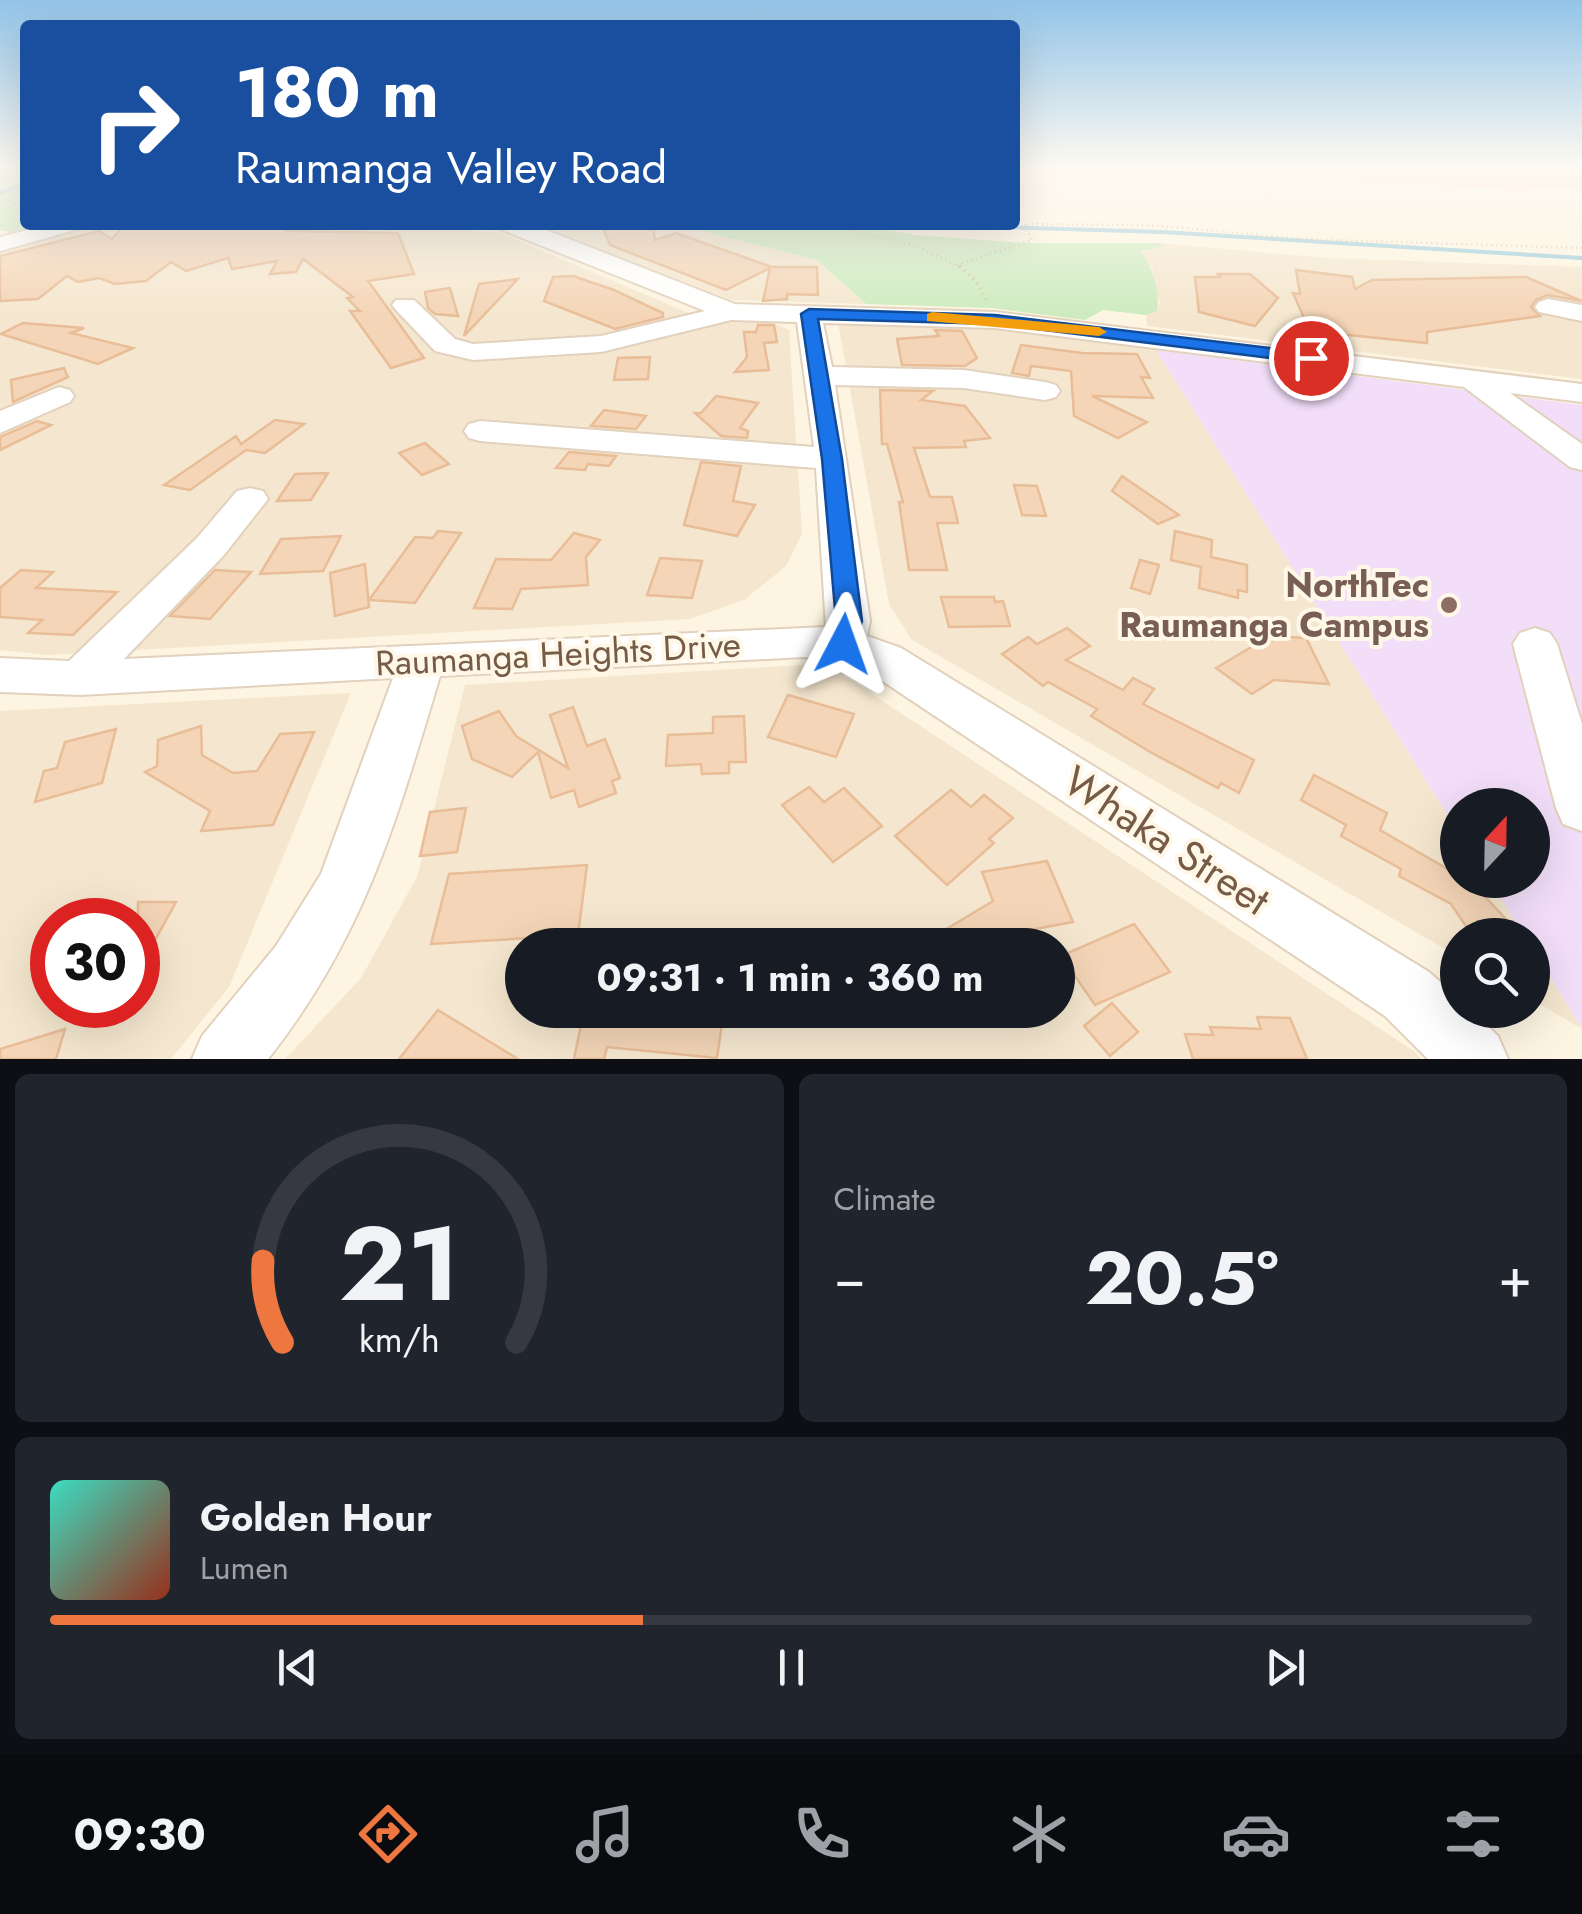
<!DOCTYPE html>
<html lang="en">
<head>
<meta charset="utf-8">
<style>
  :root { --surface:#171b24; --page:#20242c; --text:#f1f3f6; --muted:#9ea1a6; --line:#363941; --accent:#ee763f }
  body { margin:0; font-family:Jost,sans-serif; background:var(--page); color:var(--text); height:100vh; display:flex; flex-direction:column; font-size:38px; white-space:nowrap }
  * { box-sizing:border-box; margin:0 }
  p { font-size:32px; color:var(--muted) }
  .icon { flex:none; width:55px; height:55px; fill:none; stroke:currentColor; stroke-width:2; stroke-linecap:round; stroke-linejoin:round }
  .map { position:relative; height:1059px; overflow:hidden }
  .panel { display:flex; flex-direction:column; gap:15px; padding:15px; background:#0d0f14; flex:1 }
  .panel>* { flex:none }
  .guide { position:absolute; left:20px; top:20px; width:1000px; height:210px; border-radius:10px; box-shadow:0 10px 40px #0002; background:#1a4fa0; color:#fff; overflow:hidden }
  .needle { width:65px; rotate:22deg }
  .fabs { position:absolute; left:1440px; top:788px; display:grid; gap:20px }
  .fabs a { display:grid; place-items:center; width:110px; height:110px; border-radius:50%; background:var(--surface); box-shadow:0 10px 40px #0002; font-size:50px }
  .speed { position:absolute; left:30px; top:898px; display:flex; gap:20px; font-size:50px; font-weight:700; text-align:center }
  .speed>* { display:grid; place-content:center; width:130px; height:130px; border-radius:50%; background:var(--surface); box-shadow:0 10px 40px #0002; line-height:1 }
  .speed .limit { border:15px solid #d22; background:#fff; color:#111 }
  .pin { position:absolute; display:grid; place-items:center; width:85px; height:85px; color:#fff; margin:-42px; border:5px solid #fff; border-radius:50%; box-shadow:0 2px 10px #0007 }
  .me { position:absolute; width:110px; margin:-55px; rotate:4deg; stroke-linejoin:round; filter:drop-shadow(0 0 8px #0008) }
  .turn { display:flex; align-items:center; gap:35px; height:210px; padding:0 50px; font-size:45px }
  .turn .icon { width:130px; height:130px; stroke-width:2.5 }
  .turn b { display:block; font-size:70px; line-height:85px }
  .big { font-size:75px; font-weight:700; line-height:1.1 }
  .panel .card { flex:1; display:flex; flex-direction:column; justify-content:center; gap:15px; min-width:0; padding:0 35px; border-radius:15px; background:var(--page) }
  .panel .dial { align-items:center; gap:0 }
  .dial svg { height:260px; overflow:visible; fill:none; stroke:var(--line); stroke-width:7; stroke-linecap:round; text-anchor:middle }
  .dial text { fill:var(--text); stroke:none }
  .song { display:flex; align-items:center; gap:30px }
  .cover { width:120px; height:120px; border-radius:15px; background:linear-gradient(135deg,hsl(170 70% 55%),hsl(10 70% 35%)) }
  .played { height:10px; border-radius:5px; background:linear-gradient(90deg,var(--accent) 40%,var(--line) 40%) }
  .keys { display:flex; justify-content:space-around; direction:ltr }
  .heat { display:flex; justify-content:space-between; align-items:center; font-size:55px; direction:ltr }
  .panel .tiles { flex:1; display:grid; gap:15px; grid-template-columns:1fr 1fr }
  .card:last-child { grid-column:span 2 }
  .trip { position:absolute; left:505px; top:928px; width:570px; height:100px; border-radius:50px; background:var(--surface); box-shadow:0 10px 40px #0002; font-weight:700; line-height:100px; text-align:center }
  .menu { display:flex; height:160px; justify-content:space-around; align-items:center; background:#090b0e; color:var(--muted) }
  .menu .icon { width:70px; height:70px }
  .menu .on { color:var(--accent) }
  .menu b { font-size:45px; color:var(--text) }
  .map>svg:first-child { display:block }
  .residential { fill:#f5e7cf; fill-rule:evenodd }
  .education { fill:#f2def9 }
  .medical { fill:#fcd3d5 }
  .green { fill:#cdebbf }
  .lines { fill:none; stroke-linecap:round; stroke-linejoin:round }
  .stream { stroke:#9acada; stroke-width:4 }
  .building { fill:#f4d5b7; stroke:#e8bd97; stroke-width:2.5 }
  .minor-casing { stroke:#e2d1bc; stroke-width:4 }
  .path-far1 { stroke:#d9b89a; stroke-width:2.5; stroke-dasharray:1 4; stroke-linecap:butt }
  .path { stroke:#d9b89a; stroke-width:4; stroke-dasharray:1 5; stroke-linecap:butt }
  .minor { fill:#fff; fill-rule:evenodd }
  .route { fill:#1a73e8; stroke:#114b97; stroke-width:2.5 }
  .slow { fill:#f59e0b }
  .education-dot { fill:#8d6e63; stroke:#fff8e8; stroke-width:4 }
  .labels { text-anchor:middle; stroke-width:8; stroke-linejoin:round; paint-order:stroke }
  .education-label { font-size:35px; font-weight:bold; fill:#785e54; stroke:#fff8e8; text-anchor:end }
  .street-label { font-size:35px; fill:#765c46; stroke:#fff8e8 }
  .near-street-label { font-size:42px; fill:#765c46; stroke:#fff8e8 }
</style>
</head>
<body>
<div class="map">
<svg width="1582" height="1059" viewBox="0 0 1582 1059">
  <rect width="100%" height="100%" fill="#fdf5e1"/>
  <g class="residential">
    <polygon points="98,225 412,225 500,233 696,316 725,323 769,322 789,330 802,534 786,566 744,600 690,619 48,655 0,650 0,250"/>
    <polygon points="535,225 676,225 817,260 866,304 732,300"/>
    <polygon points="1159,243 1328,258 1582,267 1582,379 1147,326 1146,315 1157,311 1160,303 1153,283 1153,270 1140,251 1163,245"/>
    <polygon points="838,323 982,327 1156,350 1457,830 1458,880 1489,880 1524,935 1458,935 1457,956 912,640 889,604"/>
    <path d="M802 665 849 679 1414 1051 1421 1059H285L361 978 417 877 465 685ZM522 945H1058V1010H522Z"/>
    <path d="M351 693 229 987 171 1059H0V711ZM52 920H138V1005H52Z"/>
    <polygon points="1532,949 1582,1028 1582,1029 1533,1000"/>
  </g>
  <polygon class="education" points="1156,350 1582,405 1582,1028 1533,949 1532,935 1524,935 1489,880 1532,880 1532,805 1458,805 1457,830"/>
  <polygon class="medical" points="1178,168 1582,168 1582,188 1514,190"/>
  <g class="green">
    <polygon points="0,168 25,168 25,225 48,225 17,233 0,230"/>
    <path d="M676 225H862L915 235 1026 243H1159L1165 246 1140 251C1152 263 1161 295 1157 311L1146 315 1103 310 1085 320 991 308 866 304 817 260Z"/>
  </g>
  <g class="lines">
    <g class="stream">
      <polyline points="0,193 25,183"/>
      <polyline points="933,225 1162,232 1582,258"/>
    </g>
  </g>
  <g class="building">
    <polygon points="124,225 292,225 287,231 398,233 414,274 368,281 424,358 391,368 350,311 360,311 347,298 353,297 303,259 296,272 270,274 277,261 232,269 228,258 186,271 171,262 146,281 115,284 99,278 78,282 67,276 38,299 0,301 0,256 99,231 112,239"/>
    <polygon points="602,225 653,225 655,240 676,233 772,267 817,267 818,295 787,294 787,299 763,301 770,268 726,290 610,245"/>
    <polygon points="1296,270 1352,277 1355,289 1372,280 1526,277 1582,301 1547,295 1536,300 1531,307 1540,316 1427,332 1427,343 1310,331 1293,293 1300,294"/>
    <polygon points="1218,274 1250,274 1278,298 1255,326 1199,312 1195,277 1220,277"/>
    <polygon points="573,276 614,290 663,313 663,317 615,329 544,301 553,277"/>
    <polygon points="518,279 464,336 479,284"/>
    <polygon points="450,288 458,316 435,314 428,308 425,292"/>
    <polygon points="23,323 84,328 71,333 133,348 98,364 1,334"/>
    <polygon points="758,325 774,325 777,342 764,343 769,370 735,372 747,357 744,332 756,332"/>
    <polygon points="935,330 962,331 977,358 965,366 902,365 897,339 939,336"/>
    <polygon points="1021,345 1082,353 1137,354 1150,378 1141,377 1153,398 1092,396 1147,422 1118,438 1074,416 1071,371 1031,366 1029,376 1012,373"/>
    <polygon points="650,357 648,379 614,380 618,358"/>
    <polygon points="64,368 68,377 13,402 11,380"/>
    <polygon points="880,390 933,391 921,400 965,406 990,438 964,441 966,447 914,448 930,497 952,497 958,523 937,523 947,570 909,570 899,502 903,502 887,444 882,444"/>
    <polygon points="716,396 758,403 740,428 748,431 747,438 721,436 695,413 701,413"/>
    <polygon points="604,410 646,416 636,429 591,426"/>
    <polygon points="275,420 304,424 265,453 246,450 190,490 164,485 236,436 241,444"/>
    <polygon points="37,421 51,425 0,450 0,437"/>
    <polygon points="425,443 449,464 422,475 399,453"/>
    <polygon points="569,452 616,456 609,466 588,464 585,470 556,468"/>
    <polygon points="701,462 741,466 733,501 755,505 737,536 684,525"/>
    <polygon points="328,473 311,500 277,501 295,474"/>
    <polygon points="1122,476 1179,515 1158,524 1112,491"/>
    <polygon points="1014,485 1037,486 1046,516 1022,515"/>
    <polygon points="438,531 461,533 415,603 369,600 415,537 433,538"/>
    <polygon points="1175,531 1212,540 1211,557 1247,565 1247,592 1238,590 1238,598 1199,588 1201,567 1171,560"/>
    <polygon points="574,533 600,540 586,557 588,585 521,589 512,609 474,608 496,559 551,560"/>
    <polygon points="341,536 323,571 260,574 281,539"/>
    <polygon points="660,558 702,561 692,598 647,595"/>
    <polygon points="1140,560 1159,565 1150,594 1131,588"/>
    <polygon points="365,564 369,607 335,616 330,573"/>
    <polygon points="21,570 53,572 36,588 117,592 73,635 28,633 42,620 0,617 0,588"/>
    <polygon points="215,570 251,572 210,619 170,616"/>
    <polygon points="941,597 994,597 995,602 1003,601 1010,626 949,627"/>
    <polygon points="1067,628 1090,646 1066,660 1123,690 1133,678 1154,689 1143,704 1254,760 1239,793 1221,783 1218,788 1150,752 1091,716 1097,709 1048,682 1043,686 1002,654 1028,637 1037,644"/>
    <polygon points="1254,635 1306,638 1329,684 1274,680 1252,694 1216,668 1258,643"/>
    <polygon points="788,695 854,714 836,757 768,737"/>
    <polygon points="573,707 587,746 605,739 620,778 612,781 616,793 579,807 574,790 551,798 538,752 512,777 472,759 462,726 499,711 516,736 568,768 550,715"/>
    <polygon points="744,716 746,762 729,762 729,773 702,774 701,764 666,766 668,735 713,733 713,717"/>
    <polygon points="201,726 202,755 233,773 257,771 280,734 314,732 273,825 201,831 210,811 145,772 157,766 158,740"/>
    <polygon points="116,729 102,783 35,802 44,771 57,768 65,742"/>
    <polygon points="1314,775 1387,813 1380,830 1458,875 1458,880 1473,884 1521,935 1472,935 1451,904 1399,876 1401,869 1341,836 1346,825 1301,800"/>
    <polygon points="809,787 824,802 844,788 882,826 833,862 782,805"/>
    <polygon points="951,790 971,807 984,795 1013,818 989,839 994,843 947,885 895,836"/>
    <polygon points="466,808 457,852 420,856 430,812"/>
    <polygon points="1047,861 1073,922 997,936 1004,945 920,945 993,901 982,872"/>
    <polygon points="587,865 578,935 431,944 449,874"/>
    <polygon points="138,902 176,902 138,971"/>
    <polygon points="1134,924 1170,972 1095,1005 1061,956"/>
    <polygon points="1112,1003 1138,1032 1110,1056 1084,1026"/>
    <polygon points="438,1010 518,1059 399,1059"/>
    <polygon points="630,1010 724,1010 717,1058 607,1047 604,1059 574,1059 584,1011"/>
    <polygon points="1257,1017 1290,1018 1307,1059 1193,1059 1185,1034 1213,1035 1210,1027 1261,1029"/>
    <polygon points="65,1029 56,1059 0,1059 0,1049"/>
  </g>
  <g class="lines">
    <defs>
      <g id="minor">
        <polygon points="47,225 81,225 78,229 0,251 0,237"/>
        <path d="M490 225 541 228 735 304 995 312 1582 384V402L1510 393 1582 444V470L1570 467 1464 387 995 328 823 323 832 367 964 370 1045 382 1056 385 1060 391 1056 397 1045 400 964 388 835 385 870 621 867 636 901 648 1429 972 1458 998V1010H1471L1498 1036 1508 1059H1428L1385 1016 869 672 838 659 804 657 440 676C396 822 365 936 268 1059H192L202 1036 276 946 321 874 393 678 80 695 0 692V658L69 661 197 538 237 491 250 488 263 491 268 499 224 555 124 659 826 627 816 468 480 441 469 438 464 431 469 424 480 421 814 447 797 322 731 320 601 352 473 360 435 351 396 310 392 305 396 300H414L455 339 473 344 601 336 705 311Z"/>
        <polygon points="1548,299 1582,305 1582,321 1539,312 1535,307 1539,302"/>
        <polygon points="59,387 70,390 74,396 70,402 0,433 0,411"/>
        <polygon points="1535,628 1550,633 1557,644 1582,724 1582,831 1563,824 1556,808 1513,644 1520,633"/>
      </g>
    </defs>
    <use href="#minor" class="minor-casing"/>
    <g class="path-far1">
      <polyline points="25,191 11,195 11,201 25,211"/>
      <polyline points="831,225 919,247 962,268"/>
      <polyline points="957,265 1032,240 1024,224 1151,225 1303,239 1582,248"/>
    </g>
    <polyline class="path" points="960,266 975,280 987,301"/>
    <use href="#minor" class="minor"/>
  </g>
  <linearGradient id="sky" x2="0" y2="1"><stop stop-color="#93c4e8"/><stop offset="0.53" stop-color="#fefaf2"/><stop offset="1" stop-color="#fefaf2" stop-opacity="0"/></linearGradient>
  <rect width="1582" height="317" fill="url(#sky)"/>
  <polygon class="route" points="809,309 995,315 1311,353 1319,358 1311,363 995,324 818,319 842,459 862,621 852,651 833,651 829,644 836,621 822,459 801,314"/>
  <polygon class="slow" points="932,312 1099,327 1107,332 1099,336 927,321 927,314"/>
  <circle class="education-dot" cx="1449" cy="605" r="10"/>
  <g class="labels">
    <g class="education-label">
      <text x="1429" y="597">NorthTec<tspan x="1429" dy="40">Raumanga Campus</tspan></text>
    </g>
    <g class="street-label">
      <text transform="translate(558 654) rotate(-3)" y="12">Raumanga Heights Drive</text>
    </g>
    <g class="near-street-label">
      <text transform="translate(1167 840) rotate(33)" y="15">Whaka Street</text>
    </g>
  </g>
</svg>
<div class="fabs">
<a><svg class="needle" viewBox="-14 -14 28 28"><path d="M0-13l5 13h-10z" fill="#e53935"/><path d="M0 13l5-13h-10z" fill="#9ea1a6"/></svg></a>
<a><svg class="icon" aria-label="search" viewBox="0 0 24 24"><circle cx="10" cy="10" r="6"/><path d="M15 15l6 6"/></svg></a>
</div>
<div class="speed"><div class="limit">30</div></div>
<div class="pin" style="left:1311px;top:358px;background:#d93025"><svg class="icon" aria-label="arrive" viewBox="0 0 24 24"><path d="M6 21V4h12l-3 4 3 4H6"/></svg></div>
<svg class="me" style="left:843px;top:644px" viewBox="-20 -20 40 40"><path d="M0-17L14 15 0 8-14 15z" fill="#1a73e8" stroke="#fff" stroke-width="4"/></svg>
<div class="trip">09:31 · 1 min · 360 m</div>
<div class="guide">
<div class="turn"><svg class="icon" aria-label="right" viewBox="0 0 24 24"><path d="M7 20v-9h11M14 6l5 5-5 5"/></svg><div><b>180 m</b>Raumanga Valley Road</div></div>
</div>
</div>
<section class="panel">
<div class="tiles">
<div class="card dial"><svg viewBox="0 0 100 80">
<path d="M14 69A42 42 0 1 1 86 69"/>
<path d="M14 69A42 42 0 0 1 8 44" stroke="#ee763f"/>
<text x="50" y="56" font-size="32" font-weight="700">21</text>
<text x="50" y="72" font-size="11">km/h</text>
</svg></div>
<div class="card"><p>Climate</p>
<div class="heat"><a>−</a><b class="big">20.5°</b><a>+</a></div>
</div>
<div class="card">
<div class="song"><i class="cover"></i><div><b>Golden Hour</b><p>Lumen</p></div></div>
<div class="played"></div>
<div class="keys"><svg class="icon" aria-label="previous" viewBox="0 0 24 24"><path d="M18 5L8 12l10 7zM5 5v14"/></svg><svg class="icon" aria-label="pause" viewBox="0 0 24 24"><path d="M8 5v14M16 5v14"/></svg><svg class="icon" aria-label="next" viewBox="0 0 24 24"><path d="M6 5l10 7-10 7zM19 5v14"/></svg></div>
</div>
</div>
</section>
<nav class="menu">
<b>09:30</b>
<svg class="icon on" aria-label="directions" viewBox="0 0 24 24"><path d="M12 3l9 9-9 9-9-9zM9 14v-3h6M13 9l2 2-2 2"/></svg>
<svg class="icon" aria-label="music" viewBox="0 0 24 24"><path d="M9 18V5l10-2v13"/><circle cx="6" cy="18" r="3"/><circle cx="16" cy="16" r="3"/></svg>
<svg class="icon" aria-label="phone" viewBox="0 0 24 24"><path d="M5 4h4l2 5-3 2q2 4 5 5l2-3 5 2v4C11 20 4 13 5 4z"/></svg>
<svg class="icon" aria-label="climate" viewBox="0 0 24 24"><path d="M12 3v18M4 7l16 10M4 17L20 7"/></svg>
<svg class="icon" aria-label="car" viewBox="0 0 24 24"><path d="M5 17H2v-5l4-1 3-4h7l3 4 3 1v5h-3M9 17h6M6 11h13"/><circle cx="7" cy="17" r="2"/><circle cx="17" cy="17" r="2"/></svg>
<svg class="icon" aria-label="filters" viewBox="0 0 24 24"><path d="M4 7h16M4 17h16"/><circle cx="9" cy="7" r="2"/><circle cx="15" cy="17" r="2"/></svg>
</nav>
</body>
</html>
